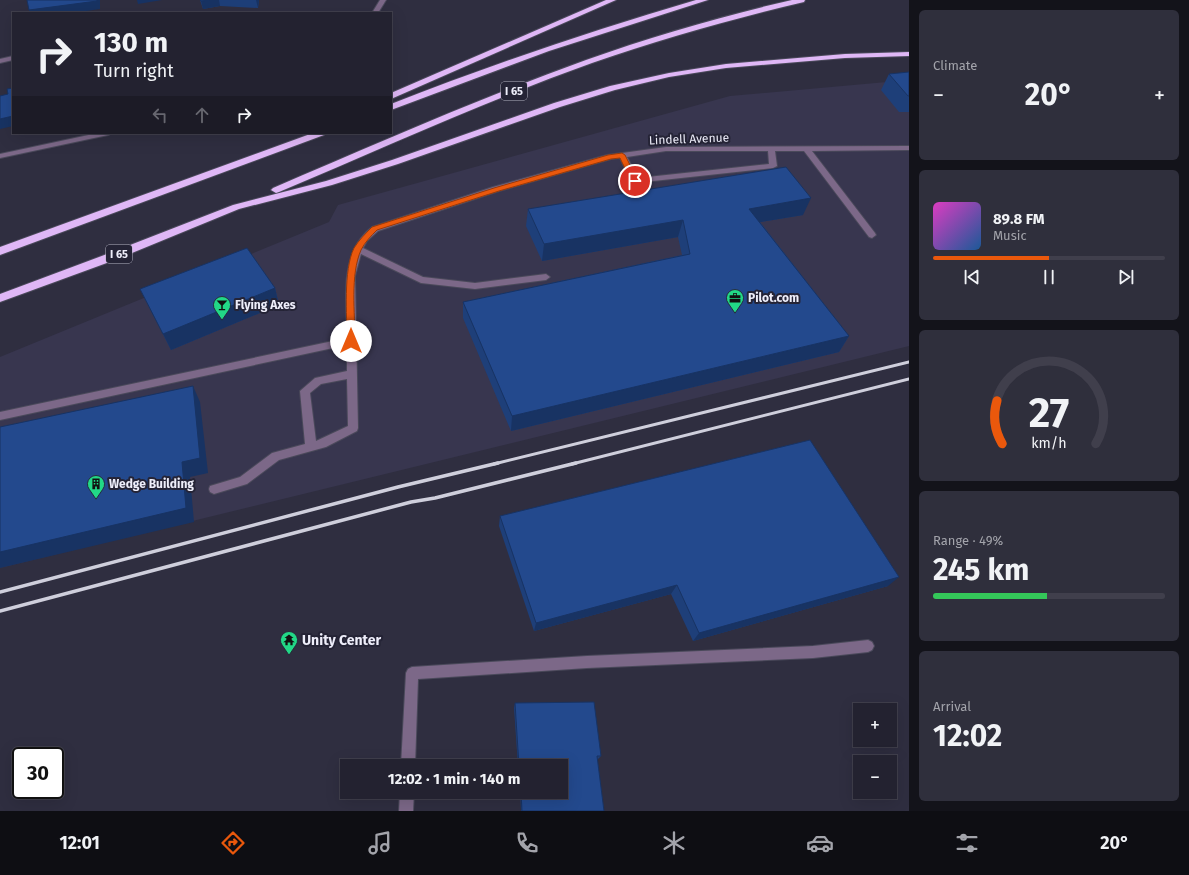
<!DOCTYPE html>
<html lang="en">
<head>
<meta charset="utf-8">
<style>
  :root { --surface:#232230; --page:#2f2f3c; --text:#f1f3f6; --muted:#a3a4ab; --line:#403f4c; --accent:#ea580c }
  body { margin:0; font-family:"Fira Sans",sans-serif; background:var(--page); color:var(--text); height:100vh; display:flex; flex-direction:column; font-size:15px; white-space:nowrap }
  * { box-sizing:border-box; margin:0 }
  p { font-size:13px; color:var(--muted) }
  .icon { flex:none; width:22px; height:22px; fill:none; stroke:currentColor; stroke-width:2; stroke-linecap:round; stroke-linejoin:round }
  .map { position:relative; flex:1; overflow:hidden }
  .panel { display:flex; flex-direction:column; gap:10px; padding:10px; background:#13131a; width:280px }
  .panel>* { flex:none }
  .top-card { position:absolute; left:12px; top:12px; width:380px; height:122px; border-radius:0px; box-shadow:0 4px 16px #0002,0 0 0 1px var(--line); background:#232230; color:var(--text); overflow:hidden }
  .fabs { position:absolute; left:853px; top:703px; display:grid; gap:8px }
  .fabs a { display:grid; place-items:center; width:44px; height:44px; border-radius:0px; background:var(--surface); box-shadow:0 4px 16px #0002,0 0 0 1px var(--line); font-size:20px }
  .speed { position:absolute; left:12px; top:747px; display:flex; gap:8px; font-size:20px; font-weight:700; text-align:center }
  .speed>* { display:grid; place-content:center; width:52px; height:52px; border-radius:50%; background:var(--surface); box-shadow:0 4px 16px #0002,0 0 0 1px var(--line); line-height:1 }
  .speed .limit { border:2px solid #111; border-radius:6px; background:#fff; color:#111 }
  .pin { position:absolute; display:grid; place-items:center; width:34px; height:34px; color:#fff; margin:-17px; border:2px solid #fff; border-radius:50%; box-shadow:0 1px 4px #0007 }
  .me { position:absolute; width:44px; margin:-22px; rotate:0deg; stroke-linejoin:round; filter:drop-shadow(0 0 3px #0008) }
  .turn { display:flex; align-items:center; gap:14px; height:84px; padding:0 16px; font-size:18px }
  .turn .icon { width:52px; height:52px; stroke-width:2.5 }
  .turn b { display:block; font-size:28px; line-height:34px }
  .lanes { display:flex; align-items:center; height:38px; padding:0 16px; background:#0003; justify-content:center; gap:20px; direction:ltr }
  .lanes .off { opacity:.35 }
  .big { font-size:30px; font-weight:700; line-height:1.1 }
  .panel .tile { flex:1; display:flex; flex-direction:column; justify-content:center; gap:6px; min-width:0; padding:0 14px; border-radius:6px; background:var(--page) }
  .panel .dial { align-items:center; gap:0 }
  .dial svg { height:104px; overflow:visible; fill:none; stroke:var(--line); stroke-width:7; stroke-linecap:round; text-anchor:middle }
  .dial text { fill:var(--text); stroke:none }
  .song { display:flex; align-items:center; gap:12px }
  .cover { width:48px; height:48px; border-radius:6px; background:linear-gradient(135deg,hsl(310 70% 55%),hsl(210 70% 35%)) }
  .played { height:4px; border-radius:2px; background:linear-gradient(90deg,var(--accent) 50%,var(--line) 50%) }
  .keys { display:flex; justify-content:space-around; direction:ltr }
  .heat { display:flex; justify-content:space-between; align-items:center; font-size:22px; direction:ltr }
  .charge { height:6px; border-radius:3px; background:linear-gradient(90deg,#34c759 49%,var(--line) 0) }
  .trip { position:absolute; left:340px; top:759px; width:228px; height:40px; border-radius:0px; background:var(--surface); box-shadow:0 4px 16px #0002,0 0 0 1px var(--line); font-weight:700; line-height:40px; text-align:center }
  .tabs { display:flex; height:64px; justify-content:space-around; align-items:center; background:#0e0e13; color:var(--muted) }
  .tabs .icon { width:28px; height:28px }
  .tabs .selected { color:var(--accent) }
  .tabs b { font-size:18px; color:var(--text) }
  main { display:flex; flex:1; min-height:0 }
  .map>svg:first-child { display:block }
  .built { fill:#38364f }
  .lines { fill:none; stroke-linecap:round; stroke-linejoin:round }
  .minor-casing { stroke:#4a495a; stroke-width:2 }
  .highway-casing { stroke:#4a495a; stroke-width:2 }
  .minor { fill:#7c6888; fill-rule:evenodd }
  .highway { fill:#dfb7f6; fill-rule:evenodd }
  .rail-far1 { stroke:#cfcfdc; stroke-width:3 }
  .rail { stroke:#cfcfdc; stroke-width:3.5 }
  .wall { fill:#1e3f79 }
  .shaded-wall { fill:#183363 }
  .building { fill:#23498d; stroke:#183363 }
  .route { fill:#ea580c; stroke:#983908 }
  .labels { text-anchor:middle; stroke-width:4; stroke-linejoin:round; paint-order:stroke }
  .shield { fill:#252436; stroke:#b2b1bf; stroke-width:1 }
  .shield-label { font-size:11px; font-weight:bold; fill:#eeeefa }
  .street-label { font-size:12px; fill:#eeeefa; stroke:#252436 }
  .poi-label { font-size:12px; font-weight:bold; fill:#eeeefa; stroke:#252436; text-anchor:start }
  .near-poi-label { font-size:14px; font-weight:bold; fill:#eeeefa; stroke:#252436; text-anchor:start }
</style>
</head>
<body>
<main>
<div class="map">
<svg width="909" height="811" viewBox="0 0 909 811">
  <rect width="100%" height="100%" fill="#2f2e40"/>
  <polygon class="built" points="909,80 909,346 0,568 0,357 329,222 338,205 730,96"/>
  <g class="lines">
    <defs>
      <g id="minor">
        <polygon points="380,0 386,0 378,13 372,13"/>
        <polygon points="13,56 13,60 0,63 0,59"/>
        <polygon points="98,133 112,133 108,135 0,158 0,154"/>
        <path d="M909 146V150L812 151 875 233 876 235 872 238 869 237 804 151H775L777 166 773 168 635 183 631 181 620 158 611 159 499 191 378 231 367 241 363 248 423 277 475 283 546 274 550 277 546 280 475 289 421 283 361 254 355 276 358 428 357 431 326 447 279 460 247 484 214 494 210 492 209 489 210 486 240 477 272 453 305 444 300 391 315 378 347 371V345L0 420V412L347 338C347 307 340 265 361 238 364 234 368 230 372 227L493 187 607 155 622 153 666 147ZM666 151H768L769 164 638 178 627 157ZM347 379 348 426 316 441 310 393 321 384Z"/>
        <polygon points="868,640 872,642 874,646 872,650 868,652 813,658 587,668 418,679 415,766 401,766 406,673 408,669 412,667 587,656 813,646"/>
        <polygon points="400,792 414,792 413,811 399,811"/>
      </g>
      <g id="highway">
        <polygon points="606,0 616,0 391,99 391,93"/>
        <path d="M696 0H708L549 51 391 110V104C491 65 593 30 696 0Z"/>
        <path d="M792 0H805L804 2C732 19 662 39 592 63 486 101 383 148 279 192L276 193 271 190 273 188C376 144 480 98 586 60 653 36 722 16 792 0Z"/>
        <polygon points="909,52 909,56 845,58 726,68 669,77 615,90 560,107 398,164 332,185 239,209 115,260 0,302 0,294 107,254 233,205 326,181 392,160 554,103 610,86 669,73 726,64 845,54"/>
        <polygon points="313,133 325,133 324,135 0,255 0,247"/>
      </g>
    </defs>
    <use href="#minor" class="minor-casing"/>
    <use href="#highway" class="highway-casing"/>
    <use href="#minor" class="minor"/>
    <use href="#highway" class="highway"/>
    <g class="rail-far1">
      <polyline points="494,464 909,362"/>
      <polyline points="572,464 909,379"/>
    </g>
    <g class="rail">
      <polyline points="0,592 398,487 498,463"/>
      <polyline points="0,611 411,502 435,498 576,463"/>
    </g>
  </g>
  <g class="wall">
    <polygon points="200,0 259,0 258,8 220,6 203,9"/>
    <polygon points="909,72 909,112 899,112 881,90 889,74"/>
    <polygon points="528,209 803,215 760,222 849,336 839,352 511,431 463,318 463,302 682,255 678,237 542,261 526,226"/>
    <polygon points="275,288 279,305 171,350 140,289"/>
    <polygon points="500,516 888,586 693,641 671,594 534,631 499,526"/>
    <polygon points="515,703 601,756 597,760 604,811 521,811 520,792 561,792 561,766 518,766 514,708"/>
  </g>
  <g class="shaded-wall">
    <polygon points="97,0 100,0 100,9 73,13 30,13 29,10"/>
    <polygon points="137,0 162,0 138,4"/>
    <polygon points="210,0 219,0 220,6 203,9 201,1"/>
    <polygon points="256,0 259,0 258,8"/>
    <polygon points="13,116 13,126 0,129 0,119"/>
    <polygon points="811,198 803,215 743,225 749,209"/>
    <polygon points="683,220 678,237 542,261 544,244"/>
    <polygon points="275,288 279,305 171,350 163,334"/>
    <polygon points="849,336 839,352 511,431 512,416"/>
    <polygon points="193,386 200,402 208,473 190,477 194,522 0,568 0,552 182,462"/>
    <polygon points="899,577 888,586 693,641 699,633"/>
    <polygon points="677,585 671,594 534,631 536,623"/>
  </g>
  <g class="building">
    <polygon points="27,0 97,0 97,1 29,10"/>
    <polygon points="200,0 210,0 201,1"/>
    <polygon points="909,72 909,96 908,96 889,74"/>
    <polygon points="13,88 13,116 0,119 0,96 8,94 7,89"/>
    <polygon points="786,167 811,198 749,209 849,336 512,416 463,302 690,254 683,220 544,244 528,209"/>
    <polygon points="247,248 275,288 163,334 140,289"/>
    <polygon points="193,386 200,458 182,462 186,508 0,552 0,427"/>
    <polygon points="810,440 899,577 699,633 677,585 536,623 500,516"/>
    <polygon points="594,702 601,756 597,756 604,811 522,811 521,792 561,792 561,766 519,766 515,703"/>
  </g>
  <path class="route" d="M622 153 625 155 638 181 637 183H632L620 158 611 159 499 191 377 230C371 236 365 242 361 250 350 275 355 313 355 341L351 344 348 343 347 341C347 315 343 271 354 248 359 240 365 234 372 227L494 188 608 155Z"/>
  <defs>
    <symbol id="office-pin" viewBox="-11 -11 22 30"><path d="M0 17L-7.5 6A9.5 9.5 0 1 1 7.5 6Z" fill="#22d887" stroke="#252436"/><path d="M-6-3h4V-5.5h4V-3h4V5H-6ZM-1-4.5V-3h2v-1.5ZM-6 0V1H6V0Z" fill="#111"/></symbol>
    <symbol id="bar-pin" viewBox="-11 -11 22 30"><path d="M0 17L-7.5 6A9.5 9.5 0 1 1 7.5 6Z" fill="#22d887" stroke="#252436"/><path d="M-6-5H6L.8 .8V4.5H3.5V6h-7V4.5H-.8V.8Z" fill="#111"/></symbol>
    <symbol id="building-pin" viewBox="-11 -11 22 30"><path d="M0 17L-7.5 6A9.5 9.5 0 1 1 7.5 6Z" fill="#22d887" stroke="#252436"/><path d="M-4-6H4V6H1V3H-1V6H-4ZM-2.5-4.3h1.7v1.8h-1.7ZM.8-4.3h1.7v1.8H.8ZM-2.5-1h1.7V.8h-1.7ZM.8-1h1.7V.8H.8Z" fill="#111"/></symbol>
    <symbol id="temple-pin" viewBox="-11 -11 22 30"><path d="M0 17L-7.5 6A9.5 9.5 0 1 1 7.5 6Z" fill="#22d887" stroke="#252436"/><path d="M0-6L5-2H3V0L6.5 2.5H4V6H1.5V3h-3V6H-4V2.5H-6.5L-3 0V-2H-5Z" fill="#111"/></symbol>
  </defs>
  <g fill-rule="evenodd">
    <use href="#office-pin" x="725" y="288" width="20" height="27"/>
    <use href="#bar-pin" x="212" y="295" width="20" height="27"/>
    <use href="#building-pin" x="86" y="474" width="20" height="27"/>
    <use href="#temple-pin" x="279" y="630" width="20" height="27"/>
  </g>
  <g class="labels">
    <g class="shield">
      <rect x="501" y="82" width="26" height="18" rx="3"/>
      <rect x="106" y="245" width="26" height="18" rx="3"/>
    </g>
    <g class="shield-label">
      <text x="514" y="95">I 65</text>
      <text x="119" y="258">I 65</text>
    </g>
    <g class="street-label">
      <text transform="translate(689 139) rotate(-2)" y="4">Lindell Avenue</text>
    </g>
    <g class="poi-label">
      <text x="748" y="302">Pilot.com</text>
      <text x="235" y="309">Flying Axes</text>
      <text x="109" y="488">Wedge Building</text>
    </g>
    <g class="near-poi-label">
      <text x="302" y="645">Unity Center</text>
    </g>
  </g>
</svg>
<div class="fabs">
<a>+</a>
<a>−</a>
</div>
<div class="speed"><div class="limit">30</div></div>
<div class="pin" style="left:635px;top:181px;background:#d93025"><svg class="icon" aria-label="arrive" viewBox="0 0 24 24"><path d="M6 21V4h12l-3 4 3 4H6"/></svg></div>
<svg class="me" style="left:351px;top:341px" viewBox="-20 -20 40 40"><circle r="19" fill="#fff"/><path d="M0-13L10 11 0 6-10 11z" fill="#ea580c"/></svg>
<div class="trip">12:02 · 1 min · 140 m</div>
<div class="top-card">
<div class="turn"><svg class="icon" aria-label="right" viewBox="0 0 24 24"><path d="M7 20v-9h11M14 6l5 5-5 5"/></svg><div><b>130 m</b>Turn right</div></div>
<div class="lanes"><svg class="icon off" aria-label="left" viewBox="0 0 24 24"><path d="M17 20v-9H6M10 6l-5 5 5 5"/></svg><svg class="icon off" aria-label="ahead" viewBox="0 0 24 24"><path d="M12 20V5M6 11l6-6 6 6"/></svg><svg class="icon" aria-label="right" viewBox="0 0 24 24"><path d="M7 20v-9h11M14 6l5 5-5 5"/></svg></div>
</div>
</div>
<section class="panel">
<div class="tile"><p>Climate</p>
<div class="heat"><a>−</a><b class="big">20°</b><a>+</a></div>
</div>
<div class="tile">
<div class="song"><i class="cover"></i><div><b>89.8 FM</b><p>Music</p></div></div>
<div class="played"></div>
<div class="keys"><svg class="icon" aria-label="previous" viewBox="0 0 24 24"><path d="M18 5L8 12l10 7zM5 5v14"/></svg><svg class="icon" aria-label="pause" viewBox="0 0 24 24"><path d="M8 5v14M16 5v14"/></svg><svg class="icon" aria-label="next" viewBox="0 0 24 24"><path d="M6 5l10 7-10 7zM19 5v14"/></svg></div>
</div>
<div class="tile dial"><svg viewBox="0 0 100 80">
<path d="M14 69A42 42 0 1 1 86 69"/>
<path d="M14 69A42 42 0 0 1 10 36" stroke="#ea580c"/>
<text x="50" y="56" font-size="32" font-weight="700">27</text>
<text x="50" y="72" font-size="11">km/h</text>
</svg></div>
<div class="tile"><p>Range · 49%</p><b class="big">245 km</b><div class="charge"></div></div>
<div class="tile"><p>Arrival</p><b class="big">12:02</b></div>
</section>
</main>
<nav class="tabs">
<b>12:01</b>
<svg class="icon selected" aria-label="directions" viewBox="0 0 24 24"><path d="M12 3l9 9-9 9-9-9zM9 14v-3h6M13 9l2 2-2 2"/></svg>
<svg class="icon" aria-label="music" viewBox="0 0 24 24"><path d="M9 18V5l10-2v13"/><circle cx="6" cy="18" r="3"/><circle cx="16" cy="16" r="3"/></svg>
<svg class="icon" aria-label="phone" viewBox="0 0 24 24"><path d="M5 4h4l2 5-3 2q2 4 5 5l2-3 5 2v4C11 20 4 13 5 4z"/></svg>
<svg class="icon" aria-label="climate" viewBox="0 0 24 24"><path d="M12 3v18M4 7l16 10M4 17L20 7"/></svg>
<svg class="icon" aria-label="car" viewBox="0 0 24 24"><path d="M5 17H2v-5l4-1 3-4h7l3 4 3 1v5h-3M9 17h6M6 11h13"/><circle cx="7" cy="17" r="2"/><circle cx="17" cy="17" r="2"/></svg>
<svg class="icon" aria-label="filters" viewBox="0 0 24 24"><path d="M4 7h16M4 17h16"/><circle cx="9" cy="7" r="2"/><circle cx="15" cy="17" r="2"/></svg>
<b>20°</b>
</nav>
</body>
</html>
